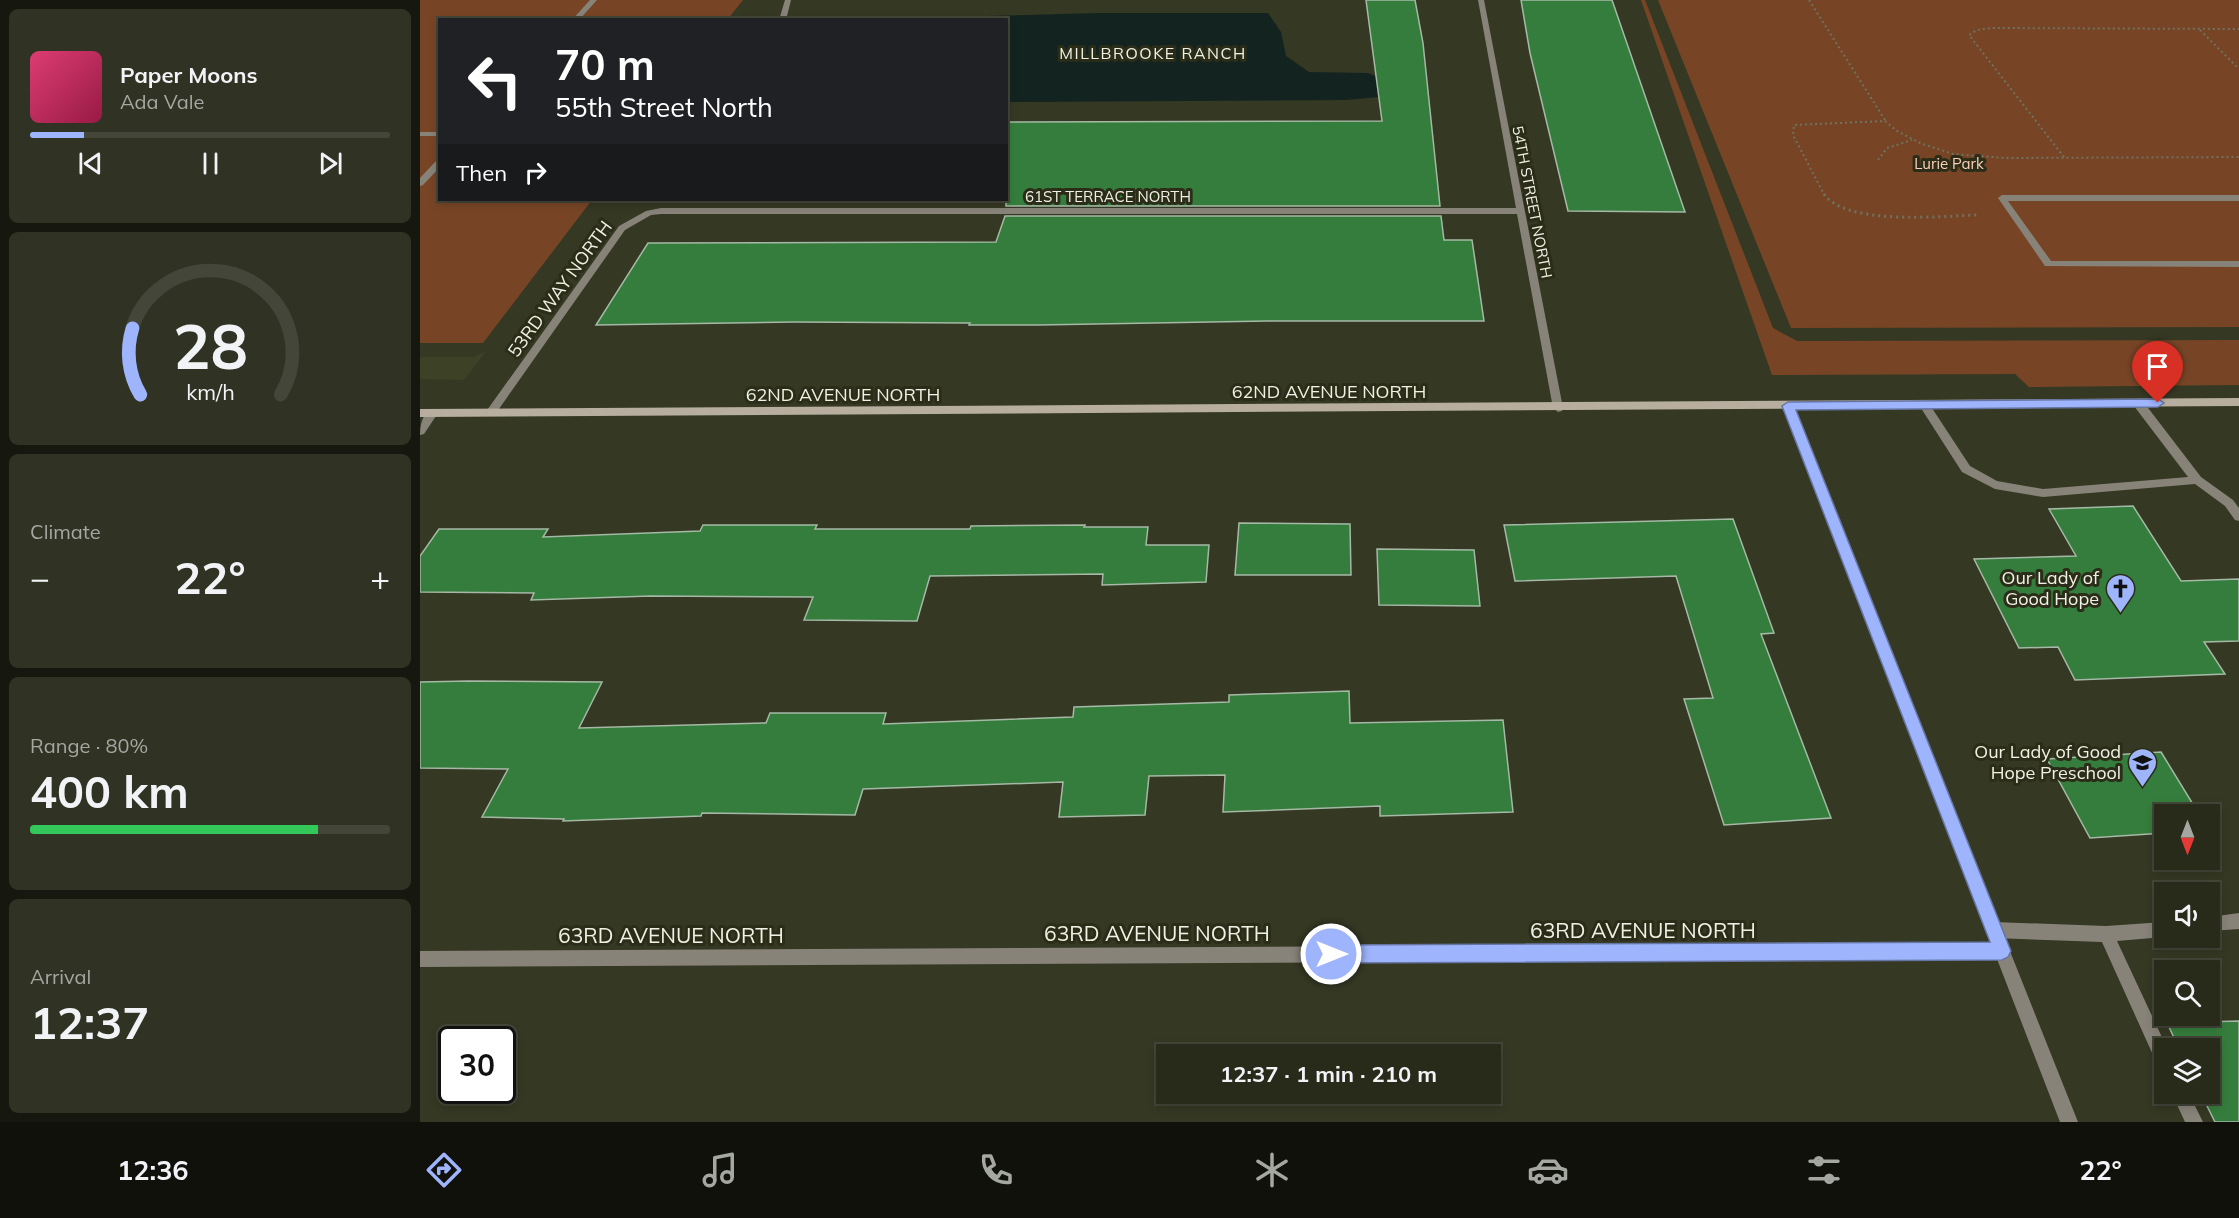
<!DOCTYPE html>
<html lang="en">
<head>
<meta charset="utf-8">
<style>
  :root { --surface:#282a1a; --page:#303223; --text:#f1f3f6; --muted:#a5a7a2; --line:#444639; --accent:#9eb4fd }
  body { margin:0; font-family:Mulish,sans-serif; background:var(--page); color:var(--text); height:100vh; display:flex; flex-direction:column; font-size:22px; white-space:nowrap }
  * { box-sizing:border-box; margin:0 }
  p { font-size:20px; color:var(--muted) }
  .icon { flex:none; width:33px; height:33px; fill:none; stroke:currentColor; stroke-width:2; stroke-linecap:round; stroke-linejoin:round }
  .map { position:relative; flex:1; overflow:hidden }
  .side { display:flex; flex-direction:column; gap:9px; padding:9px; background:#16170e; width:420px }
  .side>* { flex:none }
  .guide { position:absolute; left:18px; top:18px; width:570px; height:183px; border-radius:0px; box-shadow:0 3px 9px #0003,0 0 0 2px var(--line); background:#202124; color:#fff; overflow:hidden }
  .needle { width:39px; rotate:180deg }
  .tools { position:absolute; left:1734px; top:804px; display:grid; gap:12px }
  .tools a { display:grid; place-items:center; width:66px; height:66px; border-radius:0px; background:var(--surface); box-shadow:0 3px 9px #0003,0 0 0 2px var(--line); font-size:30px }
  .speed { position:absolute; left:18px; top:1026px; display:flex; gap:12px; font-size:30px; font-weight:700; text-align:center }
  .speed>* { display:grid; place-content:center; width:78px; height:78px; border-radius:50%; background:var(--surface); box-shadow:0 3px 9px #0003,0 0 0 2px var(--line); line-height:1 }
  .speed .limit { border:3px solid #111; border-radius:9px; background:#fff; color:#111 }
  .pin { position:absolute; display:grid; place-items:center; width:51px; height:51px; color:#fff; margin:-62px -26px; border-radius:50% 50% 50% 0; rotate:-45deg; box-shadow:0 0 6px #0007 }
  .pin .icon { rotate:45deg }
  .me { position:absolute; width:66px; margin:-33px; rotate:90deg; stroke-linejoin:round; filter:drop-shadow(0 0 4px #0008) }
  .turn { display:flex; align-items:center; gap:21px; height:126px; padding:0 18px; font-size:27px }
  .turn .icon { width:78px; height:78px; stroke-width:2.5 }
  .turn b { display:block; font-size:42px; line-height:51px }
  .then { display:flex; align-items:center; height:57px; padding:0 18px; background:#0003; gap:12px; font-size:22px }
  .big { font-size:45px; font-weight:700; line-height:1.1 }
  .side .card { flex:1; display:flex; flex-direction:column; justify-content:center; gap:9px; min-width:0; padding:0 21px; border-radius:9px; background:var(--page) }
  .side .dial { align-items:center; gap:0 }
  .dial svg { height:156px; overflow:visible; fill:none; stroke:var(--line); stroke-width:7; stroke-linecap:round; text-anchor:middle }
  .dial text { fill:var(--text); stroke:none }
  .song { display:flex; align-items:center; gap:18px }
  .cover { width:72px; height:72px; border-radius:9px; background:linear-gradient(135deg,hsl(340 70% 55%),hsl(340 70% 35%)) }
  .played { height:6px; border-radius:3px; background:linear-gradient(90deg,var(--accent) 15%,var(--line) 15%) }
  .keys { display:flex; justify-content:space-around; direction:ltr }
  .heat { display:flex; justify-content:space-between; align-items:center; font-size:33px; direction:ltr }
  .charge { height:9px; border-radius:4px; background:linear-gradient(90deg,#34c759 80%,var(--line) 0) }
  .trip { position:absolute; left:736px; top:1044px; width:345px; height:60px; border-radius:0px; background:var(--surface); box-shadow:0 3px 9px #0003,0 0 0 2px var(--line); font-weight:700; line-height:60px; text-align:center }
  .tab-bar { display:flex; height:96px; justify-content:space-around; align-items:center; background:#10110a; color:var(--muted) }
  .tab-bar .icon { width:42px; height:42px }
  .tab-bar .current { color:var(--accent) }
  .tab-bar b { font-size:27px; color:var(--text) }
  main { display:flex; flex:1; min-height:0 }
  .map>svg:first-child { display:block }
  .built { fill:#3d4125 }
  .green { fill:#774526 }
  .water { fill:#132420 }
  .building { fill:#357d3c; stroke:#a5b9a6; stroke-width:1.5 }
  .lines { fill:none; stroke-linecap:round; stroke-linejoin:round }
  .path-far1 { stroke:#6f725f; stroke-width:2; stroke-dasharray:2 3; stroke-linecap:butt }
  .path { stroke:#6f725f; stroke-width:3; stroke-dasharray:2 4; stroke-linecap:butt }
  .lane { fill:#888379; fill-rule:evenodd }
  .street { fill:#888379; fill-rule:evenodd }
  .secondary { fill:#b7ae9f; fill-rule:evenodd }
  .route { fill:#9eb4fd; stroke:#6775a4; stroke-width:1.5 }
  .labels { text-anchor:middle; stroke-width:6; stroke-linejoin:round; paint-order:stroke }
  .far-park-label { font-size:15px; fill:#fdd0b7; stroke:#2b2d19 }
  .far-street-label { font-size:15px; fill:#eff1e4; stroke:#2b2d19 }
  .far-neighbourhood-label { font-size:16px; letter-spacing:1.5px; fill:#eff1e4; stroke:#2b2d19 }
  .street-label { font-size:18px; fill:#eff1e4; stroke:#2b2d19 }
  .poi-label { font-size:18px; fill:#eff1e4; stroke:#2b2d19; text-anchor:end }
  .near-street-label { font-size:21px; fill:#eff1e4; stroke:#2b2d19 }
</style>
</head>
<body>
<main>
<section class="side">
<div class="card">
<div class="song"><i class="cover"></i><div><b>Paper Moons</b><p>Ada Vale</p></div></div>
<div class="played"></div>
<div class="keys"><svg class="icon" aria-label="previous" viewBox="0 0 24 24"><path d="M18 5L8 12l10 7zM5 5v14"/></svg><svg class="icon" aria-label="pause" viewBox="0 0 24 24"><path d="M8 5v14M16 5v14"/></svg><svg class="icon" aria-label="next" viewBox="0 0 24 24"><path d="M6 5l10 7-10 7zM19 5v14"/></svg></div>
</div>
<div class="card dial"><svg viewBox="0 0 100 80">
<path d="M14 69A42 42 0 1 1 86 69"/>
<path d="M14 69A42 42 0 0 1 10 35" stroke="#9eb4fd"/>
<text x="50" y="56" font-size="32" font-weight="700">28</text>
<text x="50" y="72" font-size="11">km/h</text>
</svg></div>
<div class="card"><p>Climate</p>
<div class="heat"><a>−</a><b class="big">22°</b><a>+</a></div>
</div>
<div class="card"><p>Range · 80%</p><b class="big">400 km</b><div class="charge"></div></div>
<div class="card"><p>Arrival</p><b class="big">12:37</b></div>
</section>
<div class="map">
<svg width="1819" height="1122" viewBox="0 0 1819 1122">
  <rect width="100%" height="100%" fill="#353823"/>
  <polygon class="built" points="66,351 44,380 0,379 0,357 53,357"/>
  <g class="green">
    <polygon points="0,0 323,0 308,19 20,20 20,200 172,200 63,343 0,343"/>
    <polygon points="1221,0 1225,0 1353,328 1377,341 1819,340 1819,385 1609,387 1595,374 1352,375"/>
    <polygon points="1238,0 1819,0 1819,327 1371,328"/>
  </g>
  <polygon class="water" points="679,13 848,13 861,32 866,56 889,72 948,73 970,82 971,96 926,100 587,102 586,20 553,20 567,16"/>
  <g class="building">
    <polygon points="946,0 995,0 1003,43 1020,206 586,206 586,122 962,121"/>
    <polygon points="1101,0 1192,0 1265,212 1148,211 1110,53"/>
    <polygon points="585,216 1021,216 1024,240 1052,240 1064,321 848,321 618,325 549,325 550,323 374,322 176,325 228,243 576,242"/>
    <polygon points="1713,506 1761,581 1819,579 1819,641 1784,642 1805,674 1655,680 1638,647 1599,648 1554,559 1656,556 1629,509"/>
    <polygon points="1313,519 1354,633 1341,634 1411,818 1304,825 1264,699 1293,698 1256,576 1095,581 1084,525"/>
    <polygon points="819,523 930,524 931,575 815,575"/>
    <polygon points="283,525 397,525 395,529 550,529 551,526 665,525 664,527 728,527 726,545 789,545 786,582 682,585 683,574 510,576 497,621 384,620 393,597 231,596 111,600 114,593 0,592 0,556 19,529 128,529 123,537 280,531"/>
    <polygon points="957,549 1054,550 1060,606 959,605"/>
    <polygon points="48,681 182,682 159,728 346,723 350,713 466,713 463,724 653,717 654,707 809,702 809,695 929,691 930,723 1083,720 1093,812 960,816 960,806 803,812 805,775 729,776 725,815 639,817 643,782 443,789 435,815 282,813 281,816 143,821 144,819 62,817 88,769 0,768 0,682"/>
    <polygon points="1741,752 1779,814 1744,814 1744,833 1670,838 1627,759"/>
    <polygon points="1819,1021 1819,1122 1795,1122 1781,1094 1790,1094 1790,1048 1759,1048 1747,1023"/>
  </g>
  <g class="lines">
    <g class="path-far1">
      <polyline points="1389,0 1465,120"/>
      <polyline points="1780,30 1819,69"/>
      <polyline points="1644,157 1549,35 1557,30 1571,28 1819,29"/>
      <polyline points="1458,160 1467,148 1492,140"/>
      <polyline points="1405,196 1373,135 1374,125 1465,121 1477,131 1500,143 1533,154 1586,158 1819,157"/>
    </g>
    <path class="path" d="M1404 194C1426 226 1521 216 1557 215"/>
    <g class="lane">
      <polygon points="170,0 177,0 159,20 152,20"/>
      <rect x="0" y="132" width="20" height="4"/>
      <polygon points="17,160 20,160 20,167 3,185 0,186 0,178"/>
      <polygon points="1582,195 1819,195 1819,201 1588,201 1631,261 1819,261 1819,267 1625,266 1578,198"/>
      <polygon points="1718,399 1722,400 1781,477 1813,500 1819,508 1819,521 1815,520 1805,506 1775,484 1623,497 1575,489 1542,472 1499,405 1500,402 1508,402 1550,466 1577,481 1623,489 1768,477 1714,406 1713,403"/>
      <polygon points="1819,913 1819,929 1790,931 1790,917"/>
      <polygon points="1574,922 1686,926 1744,922 1744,937 1697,941 1747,1048 1744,1048 1744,1068 1738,1066 1682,942 1574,938 1569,935 1566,930 1569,925"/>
      <polygon points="1752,1094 1769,1094 1783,1122 1765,1122"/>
    </g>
    <g class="street">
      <polygon points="365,0 371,0 366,20 359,20"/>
      <polygon points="1058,0 1064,0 1143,408 1142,411 1138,412 1133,408 1097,214 241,214 231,215 205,230 74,416 66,416 65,413 199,226 226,211 241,208 1096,208"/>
      <polygon points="1368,402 1373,406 1658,1122 1640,1122 1577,959 0,967 0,951 1571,943 1363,406"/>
      <path d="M13 409 18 413 4 434 0 435C0 425 2 413 13 409Z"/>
    </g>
    <polygon class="secondary" points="1819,398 1819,406 0,417 0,409"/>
  </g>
  <polygon class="route" points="1738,399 1744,403 1738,407 1376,410 1591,951 1588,957 1582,960 911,963 904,960 902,954 904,948 911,945 1570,942 1362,406 1368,402"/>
  <defs>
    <symbol id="church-pin" viewBox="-11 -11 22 30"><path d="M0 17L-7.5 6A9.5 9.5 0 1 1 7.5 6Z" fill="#9eb4fd" stroke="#2b2d19"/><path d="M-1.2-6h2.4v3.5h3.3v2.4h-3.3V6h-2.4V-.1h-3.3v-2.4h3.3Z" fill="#111"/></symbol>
    <symbol id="school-pin" viewBox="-11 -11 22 30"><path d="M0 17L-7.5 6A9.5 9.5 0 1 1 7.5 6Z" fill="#9eb4fd" stroke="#2b2d19"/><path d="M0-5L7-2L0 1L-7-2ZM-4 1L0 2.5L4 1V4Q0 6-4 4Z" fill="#111"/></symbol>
  </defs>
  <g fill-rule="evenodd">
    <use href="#church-pin" x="1684" y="572" width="33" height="45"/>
    <use href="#school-pin" x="1706" y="746" width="33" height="45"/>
  </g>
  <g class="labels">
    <g class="far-park-label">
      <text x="1529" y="169">Lurie Park</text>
    </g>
    <g class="far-street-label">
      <text x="688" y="202">61ST TERRACE NORTH</text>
      <text transform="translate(1112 202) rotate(79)" y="5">54TH STREET NORTH</text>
    </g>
    <g class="far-neighbourhood-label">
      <text x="733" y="59">MILLBROOKE RANCH</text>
    </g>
    <g class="street-label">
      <text transform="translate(140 289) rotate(-54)" y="6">53RD WAY NORTH</text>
      <text x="909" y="398">62ND AVENUE NORTH</text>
      <text x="423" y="401">62ND AVENUE NORTH</text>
    </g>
    <g class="poi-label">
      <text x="1679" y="584">Our Lady of<tspan x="1679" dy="21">Good Hope</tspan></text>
      <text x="1701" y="758">Our Lady of Good<tspan x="1701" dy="21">Hope Preschool</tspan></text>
    </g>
    <g class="near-street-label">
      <text x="1223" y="938">63RD AVENUE NORTH</text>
      <text x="737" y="941">63RD AVENUE NORTH</text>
      <text x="251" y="943">63RD AVENUE NORTH</text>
    </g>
  </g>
</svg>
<div class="tools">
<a><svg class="needle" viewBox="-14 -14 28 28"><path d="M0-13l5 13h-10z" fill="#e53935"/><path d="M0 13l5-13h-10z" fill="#a5a7a2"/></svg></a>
<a><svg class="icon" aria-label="sound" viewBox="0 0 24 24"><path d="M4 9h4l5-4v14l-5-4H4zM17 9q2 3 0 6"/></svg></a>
<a><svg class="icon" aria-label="search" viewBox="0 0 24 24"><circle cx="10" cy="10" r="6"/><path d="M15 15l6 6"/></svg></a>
<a><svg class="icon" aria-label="layers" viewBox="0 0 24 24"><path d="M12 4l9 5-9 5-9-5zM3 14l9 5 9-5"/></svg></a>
</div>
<div class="speed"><div class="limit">30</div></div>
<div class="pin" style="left:1738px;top:403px;background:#d93025"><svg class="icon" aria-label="arrive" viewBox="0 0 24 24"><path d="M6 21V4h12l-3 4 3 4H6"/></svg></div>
<svg class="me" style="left:911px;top:954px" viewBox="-20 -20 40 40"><circle r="17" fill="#9eb4fd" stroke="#fff" stroke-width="3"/><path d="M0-11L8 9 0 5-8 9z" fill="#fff"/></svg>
<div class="trip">12:37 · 1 min · 210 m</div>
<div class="guide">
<div class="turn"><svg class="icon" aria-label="left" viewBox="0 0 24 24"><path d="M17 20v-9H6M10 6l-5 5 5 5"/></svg><div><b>70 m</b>55th Street North</div></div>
<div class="then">Then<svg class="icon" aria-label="right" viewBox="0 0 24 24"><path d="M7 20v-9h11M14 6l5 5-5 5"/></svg></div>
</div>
</div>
</main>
<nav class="tab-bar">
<b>12:36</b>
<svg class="icon current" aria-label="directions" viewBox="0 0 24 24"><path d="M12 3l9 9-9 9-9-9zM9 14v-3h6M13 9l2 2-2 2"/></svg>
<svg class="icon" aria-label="music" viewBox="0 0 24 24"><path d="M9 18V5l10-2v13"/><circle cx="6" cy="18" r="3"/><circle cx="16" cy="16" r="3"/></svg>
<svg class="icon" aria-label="phone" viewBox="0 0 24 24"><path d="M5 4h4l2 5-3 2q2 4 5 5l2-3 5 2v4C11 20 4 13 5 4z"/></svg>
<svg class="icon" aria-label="climate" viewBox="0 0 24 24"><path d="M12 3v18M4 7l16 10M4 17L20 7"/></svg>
<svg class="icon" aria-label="car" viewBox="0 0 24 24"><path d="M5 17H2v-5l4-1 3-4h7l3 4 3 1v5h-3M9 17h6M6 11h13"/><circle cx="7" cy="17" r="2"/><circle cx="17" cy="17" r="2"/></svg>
<svg class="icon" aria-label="filters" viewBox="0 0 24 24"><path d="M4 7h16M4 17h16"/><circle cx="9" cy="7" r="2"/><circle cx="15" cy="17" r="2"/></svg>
<b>22°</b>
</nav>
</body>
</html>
